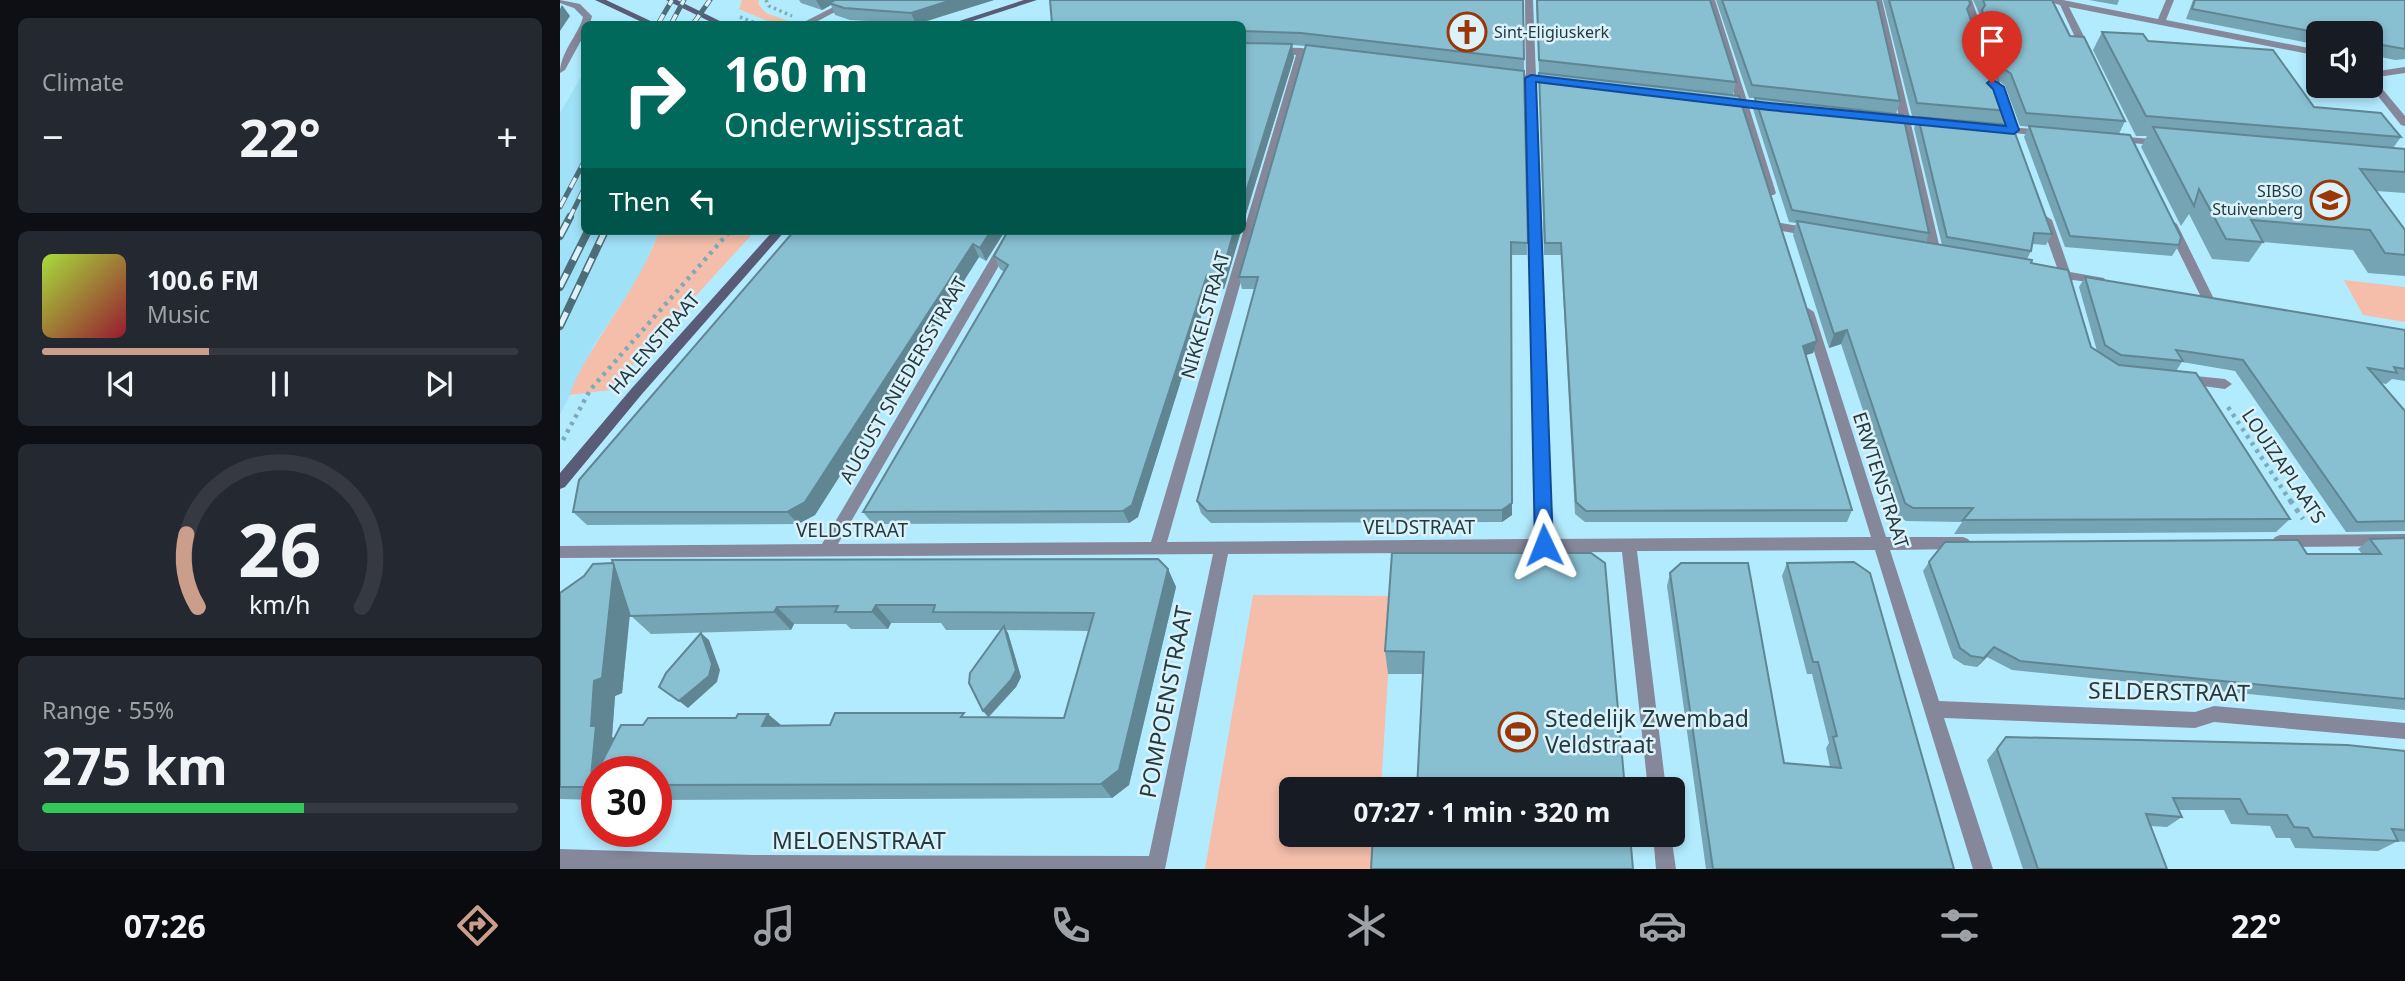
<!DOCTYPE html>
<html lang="en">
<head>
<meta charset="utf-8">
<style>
  :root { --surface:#171b24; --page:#242831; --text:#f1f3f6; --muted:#9ea1a6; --line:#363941; --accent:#ca9e8a }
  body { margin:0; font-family:"Noto Sans",sans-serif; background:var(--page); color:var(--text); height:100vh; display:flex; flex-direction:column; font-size:26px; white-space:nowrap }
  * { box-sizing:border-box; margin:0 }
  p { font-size:23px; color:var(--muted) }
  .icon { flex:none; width:38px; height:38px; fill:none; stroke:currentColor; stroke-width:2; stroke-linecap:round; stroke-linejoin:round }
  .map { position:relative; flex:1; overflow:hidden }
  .panel { display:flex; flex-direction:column; gap:18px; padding:18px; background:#0d0f14; width:560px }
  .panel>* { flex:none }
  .banner { position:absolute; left:21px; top:21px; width:665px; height:214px; border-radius:10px; box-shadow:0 4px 10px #0003; background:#00695c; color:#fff; overflow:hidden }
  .tools { position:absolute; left:1746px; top:21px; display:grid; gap:14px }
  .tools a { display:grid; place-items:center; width:77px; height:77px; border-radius:10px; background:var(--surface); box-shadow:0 4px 10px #0003; font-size:35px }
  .speed { position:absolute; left:21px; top:756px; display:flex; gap:14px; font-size:35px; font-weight:700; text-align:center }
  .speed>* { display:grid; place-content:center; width:91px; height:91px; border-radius:50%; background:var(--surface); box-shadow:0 4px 10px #0003; line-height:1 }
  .speed .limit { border:10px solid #d22; background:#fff; color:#111 }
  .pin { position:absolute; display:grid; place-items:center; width:60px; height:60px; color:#fff; margin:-72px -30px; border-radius:50% 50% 50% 0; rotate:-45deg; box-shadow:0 0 7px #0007 }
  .pin .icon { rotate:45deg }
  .me { position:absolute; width:77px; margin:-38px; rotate:358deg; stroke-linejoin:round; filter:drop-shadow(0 0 5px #0008) }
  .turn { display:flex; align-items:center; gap:24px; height:147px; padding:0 28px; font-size:32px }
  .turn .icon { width:91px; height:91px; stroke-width:2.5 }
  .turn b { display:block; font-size:49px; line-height:60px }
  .then { display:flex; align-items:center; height:66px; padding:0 28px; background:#0003; gap:14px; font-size:26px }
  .big { font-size:52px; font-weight:700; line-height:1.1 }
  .panel .tile { flex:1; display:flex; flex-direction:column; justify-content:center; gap:10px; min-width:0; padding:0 24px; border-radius:10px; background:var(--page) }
  .panel .dial { align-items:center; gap:0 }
  .dial svg { height:182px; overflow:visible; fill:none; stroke:var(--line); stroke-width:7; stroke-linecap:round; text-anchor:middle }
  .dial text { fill:var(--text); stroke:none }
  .song { display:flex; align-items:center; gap:21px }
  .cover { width:84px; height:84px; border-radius:10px; background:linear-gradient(135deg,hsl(80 70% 55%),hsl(350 70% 35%)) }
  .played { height:7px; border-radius:4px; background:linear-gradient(90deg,var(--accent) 35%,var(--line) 35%) }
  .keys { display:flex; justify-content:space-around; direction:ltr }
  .heat { display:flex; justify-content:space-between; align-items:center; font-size:38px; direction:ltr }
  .charge { height:10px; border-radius:5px; background:linear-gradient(90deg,#34c759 55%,var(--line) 0) }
  .trip { position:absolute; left:719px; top:777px; width:406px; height:70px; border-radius:10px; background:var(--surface); box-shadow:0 4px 10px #0003; font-weight:700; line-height:70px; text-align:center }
  .menu { display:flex; height:112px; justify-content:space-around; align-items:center; background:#090b0e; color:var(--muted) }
  .menu .icon { width:49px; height:49px }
  .menu .current { color:var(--accent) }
  .menu b { font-size:32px; color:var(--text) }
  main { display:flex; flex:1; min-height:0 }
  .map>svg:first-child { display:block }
  .built { fill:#9fe1f7 }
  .green { fill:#f4beab }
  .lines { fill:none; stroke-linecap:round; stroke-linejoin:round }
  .path-far2 { stroke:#7eaab9; stroke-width:3.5; stroke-dasharray:2.5 3.5; stroke-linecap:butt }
  .path-far1 { stroke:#7eaab9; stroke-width:4.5; stroke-dasharray:3.5 5; stroke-linecap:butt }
  .path { stroke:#7eaab9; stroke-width:5; stroke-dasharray:4.5 6; stroke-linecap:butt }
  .street { fill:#85879a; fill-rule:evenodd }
  .secondary { fill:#5a5c77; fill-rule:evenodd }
  .rail-far1-casing { stroke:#4d6e78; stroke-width:5 }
  .rail-casing { stroke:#4d6e78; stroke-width:8 }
  .rail-far1 { stroke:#dcf2fa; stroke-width:3.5; stroke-dasharray:11; stroke-linecap:butt }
  .rail { stroke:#dcf2fa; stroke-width:5; stroke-dasharray:15; stroke-linecap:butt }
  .wall { fill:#75a4b4; fill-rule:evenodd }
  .shaded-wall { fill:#5f8692 }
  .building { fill:#88bfd1; stroke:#5f8692; stroke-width:2 }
  .route { fill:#1a73e8; stroke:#114b97; stroke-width:2 }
  .labels { text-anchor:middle; stroke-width:5; stroke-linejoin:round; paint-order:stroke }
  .far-poi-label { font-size:16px; fill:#233a41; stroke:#dcf2fa; text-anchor:start }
  .street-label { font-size:19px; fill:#233a41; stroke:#dcf2fa }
  .near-street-label { font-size:23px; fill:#233a41; stroke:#dcf2fa }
  .near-poi-label { font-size:23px; fill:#233a41; stroke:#dcf2fa; text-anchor:start }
</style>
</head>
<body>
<main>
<section class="panel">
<div class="tile"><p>Climate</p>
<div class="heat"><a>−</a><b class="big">22°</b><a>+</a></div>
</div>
<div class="tile">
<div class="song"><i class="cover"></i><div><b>100.6 FM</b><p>Music</p></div></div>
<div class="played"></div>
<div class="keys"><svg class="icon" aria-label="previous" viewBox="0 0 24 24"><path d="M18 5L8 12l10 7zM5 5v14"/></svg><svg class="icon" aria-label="pause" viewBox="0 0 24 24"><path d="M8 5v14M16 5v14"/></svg><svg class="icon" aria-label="next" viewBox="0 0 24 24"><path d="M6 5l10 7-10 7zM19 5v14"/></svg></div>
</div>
<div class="tile dial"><svg viewBox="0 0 100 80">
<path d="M14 69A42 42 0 1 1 86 69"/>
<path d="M14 69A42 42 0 0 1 9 37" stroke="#ca9e8a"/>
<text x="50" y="56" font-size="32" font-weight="700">26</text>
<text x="50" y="72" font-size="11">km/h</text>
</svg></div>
<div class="tile"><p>Range · 55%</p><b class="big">275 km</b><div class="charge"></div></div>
</section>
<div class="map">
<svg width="1845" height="869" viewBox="0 0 1845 869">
  <rect width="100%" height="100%" fill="#b3ebfe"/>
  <polygon class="built" points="24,72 24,231 99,231 80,276 35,343 0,415 0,113"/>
  <g class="green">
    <polygon points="182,0 199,0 198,4 206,13 237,24 215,24 179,9"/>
    <path d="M99 231H195L50 390 9 395C33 337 78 291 99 231Z"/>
    <polygon points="1784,280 1845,287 1845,322 1803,315"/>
    <polygon points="693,595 833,596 821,789 732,789 732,835 819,835 816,869 645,869"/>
  </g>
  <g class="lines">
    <g class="path-far2">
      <polyline points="206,0 209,6 232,16"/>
      <polyline points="180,17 198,24"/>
    </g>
    <g class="path-far1">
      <polyline points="1668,407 1731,502"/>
      <polyline points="3,440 30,390 170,231"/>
    </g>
    <polyline class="path" points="1730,500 1743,519"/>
    <g class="street">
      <path d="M0 0 20 4 32 16 30 24H24V35L5 70 0 73C0 52 19 34 23 17L14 8 0 3Z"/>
      <polygon points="287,0 298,0 252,24 244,22"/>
      <polygon points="965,0 973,0 976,76 998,79 1003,82 998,85 976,82 991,539 1311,537 1242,312 1248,308 1254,312 1326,537 1403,537 1408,539 1411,543 1408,547 1403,549 1330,550 1379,701 1635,712 1654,706 1845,723 1845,739 1654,722 1635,728 1384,718 1433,869 1413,869 1315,550 1077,551 1106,789 1088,789 1062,552 668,554 605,869 0,869 0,849 193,855 589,856 653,554 0,558 0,546 262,544 447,231 459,231 278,544 591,542 736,55 682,52 682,46 742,48 766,54 761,57 745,56 607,542 976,539 966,81 945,78 940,75 945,72 966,75"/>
      <polygon points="1147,0 1155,0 1187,101 1210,104 1215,107 1210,110 1189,107 1216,193 1214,195 1206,195 1204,193 1178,106 1159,101 1164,98 1176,100"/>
      <polygon points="1314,0 1322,0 1350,118 1373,120 1378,123 1373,126 1351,124 1381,253 1375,257 1369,253 1341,123 1327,122 1322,119 1327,116 1339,117"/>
      <polygon points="1404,0 1412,0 1418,18 1414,21 1420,36 1418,38 1410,36 1405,20 1409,17"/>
      <polygon points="1483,0 1503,0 1598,19 1606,0 1614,0 1606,20 1759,50 1759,56 1509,7 1532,52 1527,55 1522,52 1500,5"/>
      <polygon points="1845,67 1845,73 1811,78 1811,72"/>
      <polygon points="1811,78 1814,79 1845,116 1845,126 1841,125 1810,86"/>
      <polygon points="1435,126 1485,130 1490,133 1485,136 1431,131 1430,129"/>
      <polygon points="1554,136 1604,140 1609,143 1604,146 1550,141 1549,139"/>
      <polygon points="1486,216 1492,220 1510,272 1544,278 1546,281 1544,284 1513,280 1507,284 1503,283 1500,278 1487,276 1485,273 1487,270 1498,270 1480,220"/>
      <polygon points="1611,220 1617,224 1654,299 1652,302 1644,302 1642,299 1605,224"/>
      <polygon points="1221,223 1250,228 1256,232 1250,236 1217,230 1217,224"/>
      <polygon points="1625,375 1665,379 1672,384 1665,389 1620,383 1618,380"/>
      <polygon points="1845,534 1845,546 1720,547 1715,545 1712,541 1715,537 1720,535"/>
      <polygon points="1093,835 1111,835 1116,869 1096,869"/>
    </g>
    <g class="secondary">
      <polygon points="35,0 46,0 97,24 86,24"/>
      <polygon points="106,0 117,0 166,24 155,24"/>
      <polygon points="464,0 477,0 403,24 390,24"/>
      <polygon points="213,231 225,231 82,394 5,487 0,489 0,473 72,388"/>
    </g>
    <defs>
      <g id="rail-far1">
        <polyline points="98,24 112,0"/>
        <polyline points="111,24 124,0"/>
        <polyline points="133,24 150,0"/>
        <polyline points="0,207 24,162"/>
        <polyline points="9,219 24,189"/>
      </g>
      <g id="rail">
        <polyline points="0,236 10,217"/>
        <polyline points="0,287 28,231"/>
        <polyline points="0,326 45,231"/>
      </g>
    </defs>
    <use href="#rail-far1" class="rail-far1-casing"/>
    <use href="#rail" class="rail-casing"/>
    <use href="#rail-far1" class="rail-far1"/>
    <use href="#rail" class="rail"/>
  </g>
  <g class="wall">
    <polygon points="239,0 434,0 358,24 290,20 275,15 271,5 262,10 241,3"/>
    <polygon points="976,0 1150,0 1176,82 1173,95 1257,341 1253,353 1246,355 1292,510 1287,522 1025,522 1015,514 1001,255 984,255 979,73"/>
    <polygon points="1156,0 1317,0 1340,101 1336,114 1369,233 1366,242 1382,245 1354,128 1358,117 1492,234 1486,245 1472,244 1471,251 1467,259 1471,263 1531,347 1537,351 1519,287 1525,277 1845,330 1845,381 1832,379 1826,384 1821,383 1845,411 1845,531 1786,532 1675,371 1622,362 1616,371 1730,519 1716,532 1394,534 1402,522 1346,521 1338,516 1281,344 1269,348 1233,235 1236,223 1229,222 1193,109 1195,98 1189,98"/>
    <polygon points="1323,0 1409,0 1408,11 1430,71 1449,111 1443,124 1352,116"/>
    <polygon points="1413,0 1492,0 1510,36 1565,121 1559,134 1619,245 1612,256 1505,247 1464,137 1469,126 1510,130 1460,126 1445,86 1438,80 1417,22 1420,15"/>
    <polygon points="1529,0 1559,0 1557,5"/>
    <polygon points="1633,0 1845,0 1845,59 1835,60 1811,55 1811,33 1759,33 1759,45 1626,19"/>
    <polygon points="682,24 964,59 967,255 951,255 952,503 952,515 942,522 651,523 641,513 637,501 695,289 682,289 679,277 746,46 732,45 734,57 682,227"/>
    <polygon points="1542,32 1588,41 1754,107 1841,137 1833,148 1845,149 1845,193 1816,191 1845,230 1845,276 1808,273 1793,250 1703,242 1689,262 1652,259 1629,214 1621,226 1581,147 1587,136 1576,136 1533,50"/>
    <polygon points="234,231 445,231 426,261 419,257 255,515 238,524 27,525 13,512"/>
    <polygon points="448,231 681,231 664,289 650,288 578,517 569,523 313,524 303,512 444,272 440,269 434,256"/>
    <polygon points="1845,538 1845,710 1452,670 1427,657 1417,667 1404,665 1393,658 1363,571 1369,562 1747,554 1802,554 1798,549 1810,539"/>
    <polygon points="832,553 1065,789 863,674 828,674 825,651"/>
    <polygon points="1227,563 1394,869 1146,869 1107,586 1110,573 1224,763 1270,767 1266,748 1269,743 1252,674 1247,674 1222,576"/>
    <path d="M608 569 616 587 569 785 552 798 96 800V772H37V800L0 799V593ZM70 615 91 634 231 630 234 624H286L291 629H328L331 623H381L386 630H441L428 717H407L270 725 222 726 54 738 52 737 55 696 62 693ZM446 630 529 631 504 718 429 717 456 687 461 677 448 633Z"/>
    <polygon points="1446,737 1845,751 1845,842 1838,841 1818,851 1735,848 1730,838 1716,838 1710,826 1671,824 1664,810 1618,810 1622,817 1607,827 1591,826 1607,869 1463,869 1427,760"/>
  </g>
  <g class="shaded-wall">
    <polygon points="256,0 281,0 269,3 271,5 262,10"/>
    <polygon points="392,0 434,0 356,24 351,13"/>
    <polygon points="2,5 10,16 0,31 0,9"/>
    <polygon points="732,44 734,57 682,227 682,205"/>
    <polygon points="431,231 445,231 426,261 420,248"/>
    <polygon points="674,231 681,231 664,289 661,276"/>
    <polygon points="413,244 419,257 255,515 238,524 227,512"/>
    <polygon points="647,275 650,288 578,517 569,523 563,511"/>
    <polygon points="1287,330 1281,344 1269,348 1274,334"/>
    <polygon points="1257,341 1253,353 1239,357 1243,346"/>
    <polygon points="952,503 952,515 942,522 942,510"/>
    <polygon points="55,563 73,579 62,693 55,696 52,737 58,740 30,785 31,726 34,681"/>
    <polygon points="608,569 616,587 569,785 552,798 541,784"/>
    <polygon points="316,605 331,623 328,629 312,612"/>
    <polygon points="217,607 234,624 231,630 214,612"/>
    <polygon points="444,626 448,633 461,677 456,687 428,717 423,711"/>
    <polygon points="141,633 149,640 160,670 157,682 128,708 119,701"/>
    <polygon points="1434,647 1427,657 1417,667 1424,658"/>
    <polygon points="208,714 227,730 202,726"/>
  </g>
  <g class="building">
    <polygon points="275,0 392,0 351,13 284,8 269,3"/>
    <polygon points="490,0 963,0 964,59 741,33 682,31 682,24 492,24"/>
    <polygon points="977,0 1150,0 1176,82 979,60"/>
    <polygon points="1162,0 1317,0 1340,101 1192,85"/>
    <polygon points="1329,0 1409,0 1410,4 1407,9 1430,71 1437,77 1449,111 1357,103"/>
    <polygon points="1423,0 1492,0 1510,36 1524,37 1565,121 1466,113 1451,74 1443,68 1422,10 1425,5"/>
    <polygon points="1635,0 1845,0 1845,49 1811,43 1811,33 1760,33 1632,9"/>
    <polygon points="1542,32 1583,34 1588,41 1713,50 1754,107 1821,113 1841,137 1586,116"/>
    <polygon points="682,43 732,44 682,205"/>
    <polygon points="746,45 964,71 968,243 951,242 952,503 942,510 647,511 637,501 698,277 679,277"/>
    <polygon points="979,73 1179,96 1257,341 1243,346 1292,510 1026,511 1016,502 1001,243 985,243"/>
    <polygon points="1195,98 1343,115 1369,233 1232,210"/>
    <polygon points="1358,117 1452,125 1492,234 1474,233 1471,251 1387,237"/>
    <polygon points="1469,126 1570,135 1621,237 1619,245 1510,236"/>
    <polygon points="1593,127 1845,149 1845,172 1800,169 1845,230 1845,255 1825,253 1810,230 1691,220 1703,242 1666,239 1639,189 1634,206"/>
    <polygon points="1237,221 1472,260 1471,263 1508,270 1531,347 1559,365 1636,373 1730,519 1403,520 1413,508 1353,508 1345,503 1287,330 1274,334"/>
    <polygon points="234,231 431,231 420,248 413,244 245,502 227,512 13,512 19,480"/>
    <polygon points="448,231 674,231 661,276 647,275 572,505 563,511 303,512 448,265 434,256"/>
    <polygon points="1525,277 1845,330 1845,369 1834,367 1837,373 1808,368 1845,411 1845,521 1797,522 1683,360 1616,350 1623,361 1561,355 1545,345"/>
    <polygon points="1845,538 1845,699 1460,661 1434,647 1424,658 1411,656 1400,648 1369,562 1385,542 1738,540 1747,554 1821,554 1810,539"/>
    <polygon points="832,553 1031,553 1045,563 1065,789 857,789 864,652 825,651"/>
    <polygon points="598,559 608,569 559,770 541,784 96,785 96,772 37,772 37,785 30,785 61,725 83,725 88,718 176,718 178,714 208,714 202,726 270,725 275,713 404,713 401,717 504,718 534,613 373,612 375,605 316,605 312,612 275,612 278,606 217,607 214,612 70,616 52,560"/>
    <polygon points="1294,562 1310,573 1394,869 1153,869 1110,573 1121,563 1188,563 1224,763 1281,768 1273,737 1277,736 1269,705 1258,662 1253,662 1227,563"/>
    <polygon points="53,563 54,566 42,678 34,681 31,726 36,726 30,787 0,787 0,593 24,576 33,564"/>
    <polygon points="444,626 456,670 451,680 423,711 409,683 410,673"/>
    <polygon points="141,633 152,664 149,676 119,701 99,687 106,673"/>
    <polygon points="1446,737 1787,745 1845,751 1845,830 1832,829 1838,841 1753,837 1748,828 1734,827 1727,815 1688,814 1680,799 1613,798 1622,817 1586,814 1607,869 1478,869 1437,749"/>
    <polygon points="813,835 1070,835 1073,869 811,869"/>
  </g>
  <polygon class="route" points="971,75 1209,103 1446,126 1433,89 1427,83 1432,79 1444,87 1459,130 1454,134 1209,110 976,82 993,545 990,550 984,553 978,550 975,545 965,78"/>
  <defs>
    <symbol id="church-ring" viewBox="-11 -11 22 22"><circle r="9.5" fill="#dcf2fa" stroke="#9b3606" stroke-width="1.5"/><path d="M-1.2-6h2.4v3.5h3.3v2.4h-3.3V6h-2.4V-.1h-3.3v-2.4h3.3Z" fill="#9b3606"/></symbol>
    <symbol id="school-ring" viewBox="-11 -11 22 22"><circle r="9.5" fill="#dcf2fa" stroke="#9b3606" stroke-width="1.5"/><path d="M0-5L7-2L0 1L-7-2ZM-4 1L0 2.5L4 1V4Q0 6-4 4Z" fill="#9b3606"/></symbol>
    <symbol id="stadium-ring" viewBox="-11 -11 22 22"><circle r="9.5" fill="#dcf2fa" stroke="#9b3606" stroke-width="1.5"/><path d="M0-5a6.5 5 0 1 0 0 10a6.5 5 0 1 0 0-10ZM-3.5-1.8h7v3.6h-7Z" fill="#9b3606"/></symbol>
  </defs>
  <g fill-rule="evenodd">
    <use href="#church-ring" x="885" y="10" width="44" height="44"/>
    <use href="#school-ring" x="1748" y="178" width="44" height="44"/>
    <use href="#stadium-ring" x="936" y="710" width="44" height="44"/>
  </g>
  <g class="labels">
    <g class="far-poi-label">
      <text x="934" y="38">Sint-Eligiuskerk</text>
      <text x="1743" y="197" text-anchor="end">SIBSO<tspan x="1743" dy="18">Stuivenberg</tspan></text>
    </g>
    <g class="street-label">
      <text transform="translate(645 315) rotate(-74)" y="7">NIKKELSTRAAT</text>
      <text transform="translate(94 343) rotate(-49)" y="7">HALENSTRAAT</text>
      <text transform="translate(343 380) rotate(-60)" y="7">AUGUST SNIEDERSSTRAAT</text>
      <text transform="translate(1724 466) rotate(56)" y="7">LOUIZAPLAATS</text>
      <text transform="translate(1321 480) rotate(72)" y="7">ERWTENSTRAAT</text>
      <text x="859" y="534">VELDSTRAAT</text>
      <text x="292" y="537">VELDSTRAAT</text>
    </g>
    <g class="near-street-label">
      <text transform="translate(1609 692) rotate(1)" y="8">SELDERSTRAAT</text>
      <text transform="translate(606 702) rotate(-79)" y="8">POMPOENSTRAAT</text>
      <text x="299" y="849">MELOENSTRAAT</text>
    </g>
    <g class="near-poi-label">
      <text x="985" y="727">Stedelijk Zwembad<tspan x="985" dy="26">Veldstraat</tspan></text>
    </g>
  </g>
</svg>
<div class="tools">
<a><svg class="icon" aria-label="sound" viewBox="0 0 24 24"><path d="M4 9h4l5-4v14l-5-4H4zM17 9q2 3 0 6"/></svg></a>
</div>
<div class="speed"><div class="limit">30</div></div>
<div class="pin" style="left:1432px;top:83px;background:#d93025"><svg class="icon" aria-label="arrive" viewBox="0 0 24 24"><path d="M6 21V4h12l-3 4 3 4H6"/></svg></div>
<svg class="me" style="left:984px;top:545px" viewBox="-20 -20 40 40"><path d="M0-17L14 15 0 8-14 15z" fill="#1a73e8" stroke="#fff" stroke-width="4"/></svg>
<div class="trip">07:27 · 1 min · 320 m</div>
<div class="banner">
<div class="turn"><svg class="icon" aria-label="right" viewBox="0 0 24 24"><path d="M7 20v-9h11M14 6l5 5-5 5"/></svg><div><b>160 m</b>Onderwijsstraat</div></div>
<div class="then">Then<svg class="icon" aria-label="left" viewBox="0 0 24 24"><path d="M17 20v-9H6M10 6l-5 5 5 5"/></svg></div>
</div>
</div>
</main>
<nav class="menu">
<b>07:26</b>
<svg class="icon current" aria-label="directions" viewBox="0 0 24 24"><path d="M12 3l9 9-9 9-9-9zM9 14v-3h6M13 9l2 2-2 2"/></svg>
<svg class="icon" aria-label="music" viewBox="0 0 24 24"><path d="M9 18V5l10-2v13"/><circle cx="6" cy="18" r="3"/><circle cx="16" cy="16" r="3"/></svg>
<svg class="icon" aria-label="phone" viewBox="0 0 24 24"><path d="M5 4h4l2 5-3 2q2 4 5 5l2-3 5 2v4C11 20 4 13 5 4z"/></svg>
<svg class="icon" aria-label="climate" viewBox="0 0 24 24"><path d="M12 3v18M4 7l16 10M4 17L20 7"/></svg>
<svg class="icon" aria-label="car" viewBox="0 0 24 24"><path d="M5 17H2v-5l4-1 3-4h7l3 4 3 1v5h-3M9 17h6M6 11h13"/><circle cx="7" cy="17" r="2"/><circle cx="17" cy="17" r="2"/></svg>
<svg class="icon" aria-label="filters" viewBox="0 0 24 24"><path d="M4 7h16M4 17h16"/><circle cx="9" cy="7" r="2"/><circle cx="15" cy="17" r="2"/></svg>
<b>22°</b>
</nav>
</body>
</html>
